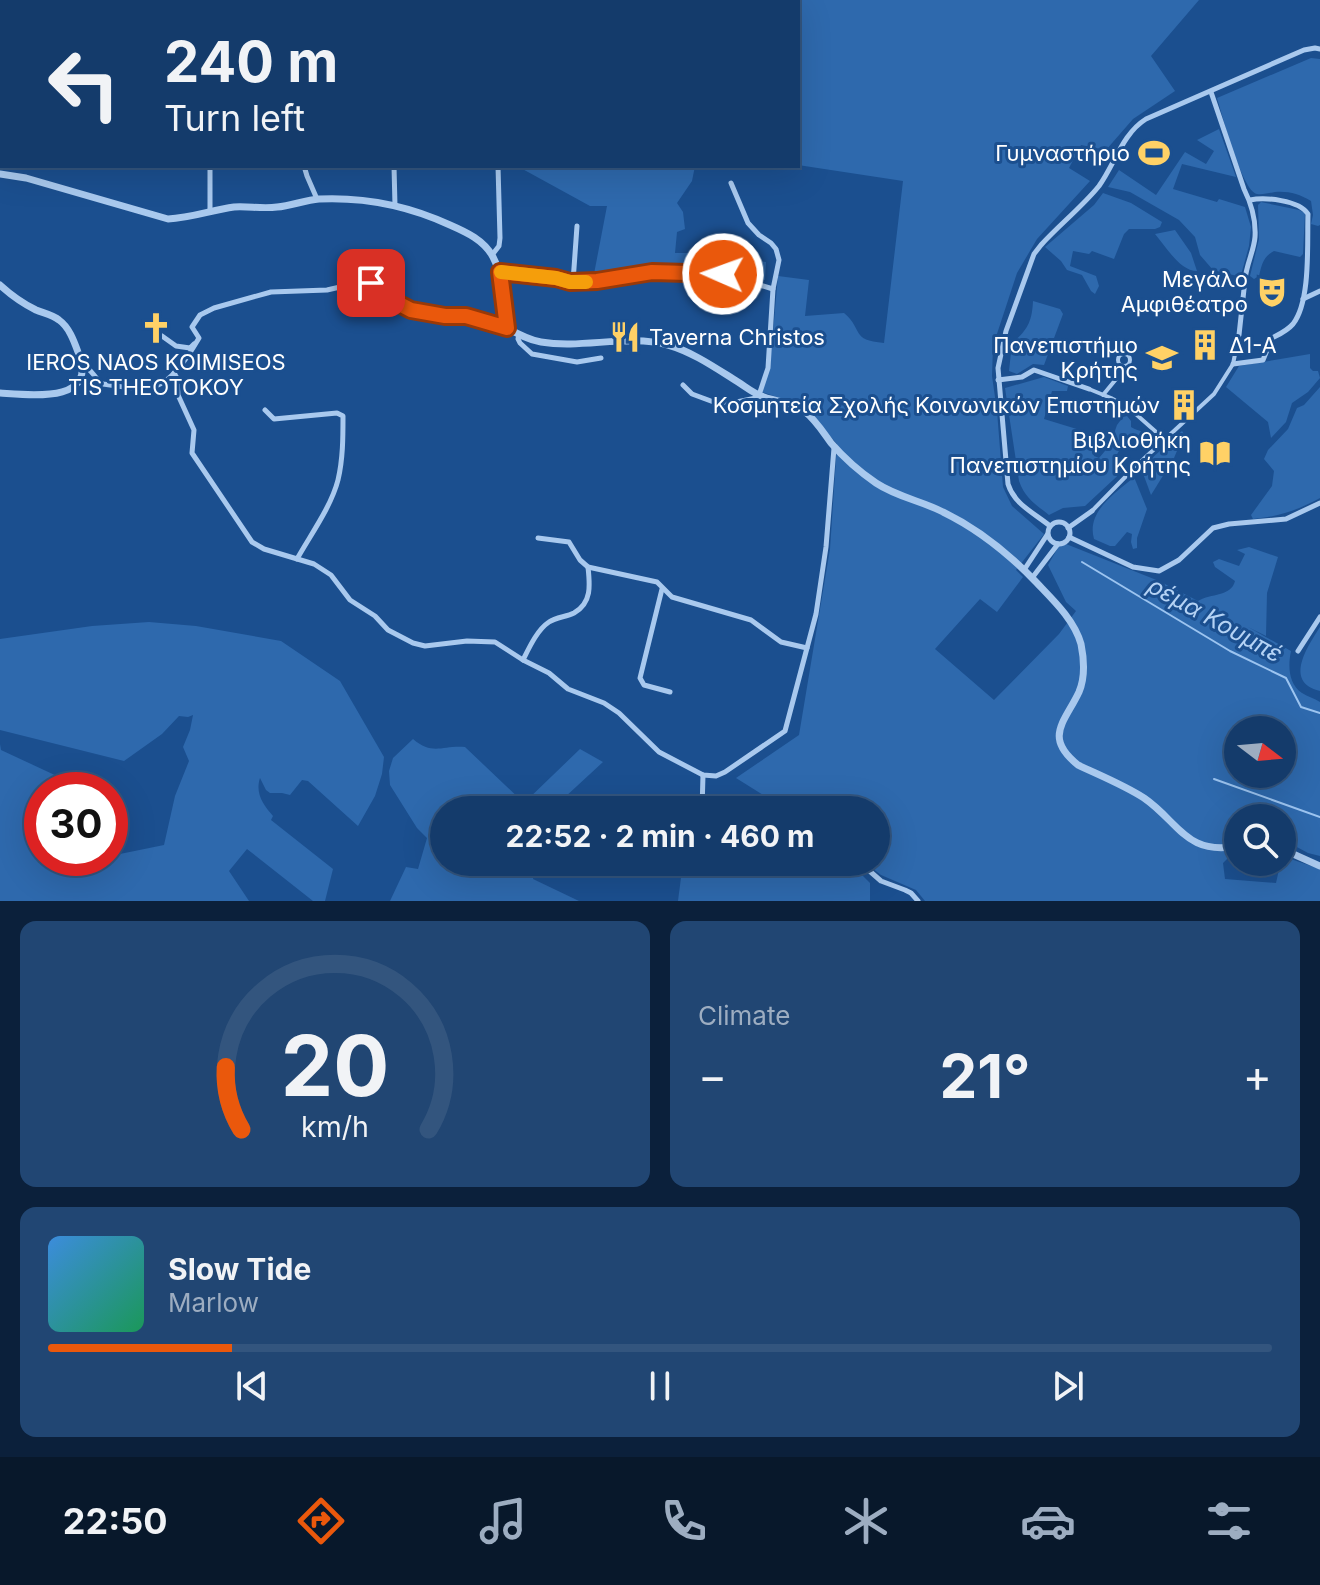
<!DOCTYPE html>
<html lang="en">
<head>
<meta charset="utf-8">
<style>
  :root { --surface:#143b6b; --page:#214673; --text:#f1f3f6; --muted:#9dadc1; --line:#33557e; --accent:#ea580c }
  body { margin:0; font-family:Inter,sans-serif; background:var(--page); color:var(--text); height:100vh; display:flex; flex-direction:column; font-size:30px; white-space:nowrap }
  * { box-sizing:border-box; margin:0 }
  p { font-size:26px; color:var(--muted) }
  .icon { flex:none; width:44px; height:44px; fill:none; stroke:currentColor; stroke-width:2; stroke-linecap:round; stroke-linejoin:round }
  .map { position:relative; height:901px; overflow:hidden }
  .details { display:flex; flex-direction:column; gap:20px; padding:20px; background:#0b203b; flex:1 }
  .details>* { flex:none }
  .hud { position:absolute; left:0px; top:0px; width:800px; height:168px; box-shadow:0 8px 32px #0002,0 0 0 2px var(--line); background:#143b6b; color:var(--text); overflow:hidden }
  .needle { width:52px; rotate:106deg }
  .controls { position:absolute; left:1224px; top:716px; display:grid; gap:16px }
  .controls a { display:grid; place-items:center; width:72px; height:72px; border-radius:50%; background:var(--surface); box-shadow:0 8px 32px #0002,0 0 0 2px var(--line); font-size:40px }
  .speed { position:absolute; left:24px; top:772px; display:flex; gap:16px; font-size:40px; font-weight:700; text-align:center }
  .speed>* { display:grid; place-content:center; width:104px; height:104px; border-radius:50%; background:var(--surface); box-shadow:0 8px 32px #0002,0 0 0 2px var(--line); line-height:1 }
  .speed .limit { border:12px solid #d22; background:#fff; color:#111 }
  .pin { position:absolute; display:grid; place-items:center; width:68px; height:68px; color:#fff; margin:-34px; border-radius:16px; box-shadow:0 4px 12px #0006 }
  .me { position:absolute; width:88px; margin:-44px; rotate:272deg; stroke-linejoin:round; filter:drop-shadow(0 0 6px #0008) }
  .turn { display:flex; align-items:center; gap:28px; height:168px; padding:0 32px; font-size:36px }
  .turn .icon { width:104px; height:104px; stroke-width:2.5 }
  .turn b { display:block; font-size:56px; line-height:68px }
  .big { font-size:60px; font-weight:700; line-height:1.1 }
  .details .widget { flex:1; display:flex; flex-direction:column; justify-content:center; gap:12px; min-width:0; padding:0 28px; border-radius:16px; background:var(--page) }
  .details .dial { align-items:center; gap:0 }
  .dial svg { height:208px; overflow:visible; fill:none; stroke:var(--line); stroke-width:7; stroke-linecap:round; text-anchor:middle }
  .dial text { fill:var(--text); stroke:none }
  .song { display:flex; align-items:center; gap:24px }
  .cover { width:96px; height:96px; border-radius:12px; background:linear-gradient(135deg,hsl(210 70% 55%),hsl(150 70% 35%)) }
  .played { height:8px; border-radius:4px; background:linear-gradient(90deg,var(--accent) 15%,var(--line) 15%) }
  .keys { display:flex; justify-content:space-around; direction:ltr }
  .heat { display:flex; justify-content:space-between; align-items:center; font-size:44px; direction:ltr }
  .details .tiles { flex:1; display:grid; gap:20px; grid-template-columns:1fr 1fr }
  .widget:last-child { grid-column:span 2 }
  .trip { position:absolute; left:430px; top:796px; width:460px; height:80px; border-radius:40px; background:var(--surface); box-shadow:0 8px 32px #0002,0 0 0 2px var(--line); font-weight:700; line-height:80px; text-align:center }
  .dock { display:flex; height:128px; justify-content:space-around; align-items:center; background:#08182b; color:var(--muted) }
  .dock .icon { width:56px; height:56px }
  .dock .active { color:var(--accent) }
  .dock b { font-size:36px; color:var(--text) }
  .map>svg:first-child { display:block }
  .green { fill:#2e69ad; fill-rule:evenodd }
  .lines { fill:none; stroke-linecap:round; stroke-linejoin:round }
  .stream { stroke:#9cc4f0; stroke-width:2 }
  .pedestrian { stroke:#a9c9ee; stroke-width:4 }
  .minor { stroke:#a9c9ee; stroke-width:5 }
  .tertiary { stroke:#a9c9ee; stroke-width:7 }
  .route-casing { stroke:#983908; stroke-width:20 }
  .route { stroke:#ea580c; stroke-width:14 }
  .slow { stroke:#f59e0b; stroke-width:14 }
  .labels { text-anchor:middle; stroke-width:6; stroke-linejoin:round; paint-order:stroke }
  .poi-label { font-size:22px; fill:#fff; stroke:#1b4f8f; text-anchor:end }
  .water-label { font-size:24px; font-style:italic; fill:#b5d3f5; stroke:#1b4f8f }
</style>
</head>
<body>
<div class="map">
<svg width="1320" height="901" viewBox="0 0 1320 901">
  <rect width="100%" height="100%" fill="#1b4f8f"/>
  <g class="green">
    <path d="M314 0H1199L1151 56 1175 91 1133 119 1106 150 1081 145 1069 168 1090 181 1037 239 1017 273 993 346 992 376 997 411 1003 487 1012 506 1044 534 1016 570 1023 577 997 612 980 599 935 649 994 700 1059 634 1076 611 1066 602 1048 565 1059 546 1066 544 1159 581 1198 601C1211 593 1231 597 1235 581L1215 567 1213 562 1219 559 1239 566 1245 554 1237 550 1249 547 1278 557 1267 593 1266 636 1248 627 1291 651C1288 665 1288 684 1302 693 1308 697 1314 698 1320 702V856L1308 853 1282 839V818H1238V848L1223 863 1225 879 1276 883 1282 856 1320 869V901H925L916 890 881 875 864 862H876V810H787L736 778 799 735 830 549 837 444 804 406 762 392 770 365 778 276 809 280 805 316 844 313C864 330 850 340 884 343L903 181 798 165V2H314ZM1238 730H1282V774H1238Z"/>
    <path d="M1311 58 1320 59V225L1318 226 1311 224 1313 215 1311 201C1299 194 1289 191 1275 192 1270 193 1262 195 1257 194 1242 191 1222 114 1217 98Z"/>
    <polygon points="1219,129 1236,177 1182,164 1173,189 1217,202 1219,199 1245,207 1251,227 1249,246 1241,275 1237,276 1213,270 1200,255 1195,237 1179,220 1130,192 1108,187 1119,170 1156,195 1185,152 1206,164 1214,151 1197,140"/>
    <polygon points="517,166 695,166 692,181 677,203 683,212 685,229 677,232 675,253 708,253 711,242 728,237 733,257 766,262 765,280 730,270 678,266 594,274 607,206 590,206"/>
    <polygon points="1103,193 1131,203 1162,222 1160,227 1155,229 1129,229 1124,234 1114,259 1092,251 1089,254 1073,251 1070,266 1096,276 1099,286 1095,294 1091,291 1082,275 1067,270 1061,261 1045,247 1094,205"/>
    <path d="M1261 202 1299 210 1305 213 1303 254 1300 257 1274 251C1263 257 1262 264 1259 276L1254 279 1250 276 1259 239 1258 205Z"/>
    <path d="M1175 230 1191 253 1197 271C1180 271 1166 247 1155 234Z"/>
    <path d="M1033 301 1060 309 1063 314 1044 365 1033 364 1017 374 1009 371 1012 343C1028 330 1032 321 1033 301Z"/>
    <polygon points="1310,354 1310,368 1313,371 1318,371 1320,378 1308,392 1292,403 1286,422 1271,438 1268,422 1226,387 1239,366"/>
    <path d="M1044 377 1068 386 1067 391H1052L1044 419 1080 430 1091 443 1094 456 1099 458 1110 445 1117 425 1123 417 1127 416 1131 421V427C1139 433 1149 430 1157 437L1145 447 1130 439 1123 444 1116 456 1127 467 1085 506 1063 508 1049 515C1035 504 1025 498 1019 481L1005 388Z"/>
    <path d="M1320 387V498C1298 510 1278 517 1253 519L1251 515 1272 486 1274 471 1264 459 1268 450 1288 429 1297 408 1304 405Z"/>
    <polygon points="1182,431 1184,434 1174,458 1151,495 1141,468"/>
    <path d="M1134 477 1147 509 1137 538V548L1133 549 1131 542 1132 534 1127 532 1115 546H1110L1094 539C1086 511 1116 493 1134 477Z"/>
    <path d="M149 622 196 626 281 641 340 681 384 757 382 774 375 796 358 826 308 781 302 780 290 795 282 793H270L266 790 260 778C255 793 263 805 273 816L271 820 333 869 325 901H313L247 849 229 871 249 901H0V744L1 750 59 777V790H42V858H64L66 865 110 858V856L164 845 175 796 189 761 183 747 190 730 193 715 188 717 179 716 162 734 124 761 0 730V639L92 626Z"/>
    <path d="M1320 627V691C1283 682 1308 646 1320 627Z"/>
    <path d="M413 739C433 756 442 745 465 747L524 803 580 749 603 762 551 810H444V862H536L533 879 579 901H390L406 867 418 869 427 838 417 828 390 785 389 771 393 758Z"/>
    <polygon points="683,862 784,862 857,870 870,883 870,901 678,901"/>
  </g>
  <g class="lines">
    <g class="stream">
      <polyline points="696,0 718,2"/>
      <polyline points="13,2 16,0"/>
      <polyline points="749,2 758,0"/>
      <polyline points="0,9 2,8"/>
      <polyline points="1082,562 1230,651 1286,678 1301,707 1320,713"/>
      <polyline points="1214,779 1320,817"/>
    </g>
    <g class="pedestrian">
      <circle cx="1124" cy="360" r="6"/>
      <polyline points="1089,389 1111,398 1129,408 1164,439"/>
      <polyline points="1103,395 1126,367"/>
      <polyline points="1092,511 1136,466 1214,394 1233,364 1239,335"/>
    </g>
    <g class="minor">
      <polyline points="466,0 469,2"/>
      <polyline points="314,2 314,0"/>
      <path d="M1211 92 1244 189C1251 203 1256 221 1255 237 1254 251 1246 265 1245 280 1243 298 1241 317 1239 335"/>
      <polyline points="304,166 307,176 317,199"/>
      <polyline points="394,166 395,206"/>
      <polyline points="210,212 210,166"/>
      <polyline points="492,255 499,246 500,238 498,166"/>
      <polyline points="500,272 556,278 570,282 597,281 652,272 723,274 773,289"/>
      <polyline points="573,282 577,226"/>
      <polyline points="1303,299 1320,291"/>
      <polyline points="519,334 518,339 520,343 532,354 577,362 601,358"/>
      <polyline points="162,336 176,346 190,348 194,344"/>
      <path d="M1233 364 1263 360 1272 338C1280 334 1287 331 1293 324 1311 301 1307 243 1308 214 1299 200 1265 197 1250 200"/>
      <path d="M83 366C92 368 94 379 103 384 117 386 135 390 149 388 171 385 189 355 199 338L192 327 200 315 214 308 271 292 327 290 362 282 377 285 386 297 411 310 445 316H466L507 328"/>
      <polyline points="174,373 177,378 178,395 194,430 192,453 252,542 264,549 314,564 331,575 350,600 375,616 388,630 413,643 425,646 467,641 495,642 523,660"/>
      <polyline points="998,380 1022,377 1034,370 1089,389"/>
      <polyline points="683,385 692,394 719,404 727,404 756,398 759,395 768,368 773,289 779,260 776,249 771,243 759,235 748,223 731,183"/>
      <path d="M265 410 274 419 337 413 343 416C343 437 343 459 338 480 331 507 311 534 297 559"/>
      <circle cx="1059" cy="533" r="11"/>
      <path d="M1050 526C1034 513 1014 504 1008 484L998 368 1006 331 1034 254 1041 245C1059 225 1082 207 1099 186 1115 164 1122 134 1146 119L1304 50 1315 48 1320 49"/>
      <polyline points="1068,528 1092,511"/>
      <polyline points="1069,537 1133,567 1159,571 1179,560 1213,528 1229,524 1286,519 1320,503"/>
      <polyline points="538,538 569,542 580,560 588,567 657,582 672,597 751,620 781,642 807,648"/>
      <path d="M588 567C590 585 592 603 574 613 566 617 556 617 549 622 537 630 529 648 523 660L549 673 568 689 604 703 619 713 659 752 703 775 716 776 725 772 785 731 816 614 826 547 834 448"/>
      <polyline points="1024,570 1047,535"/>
      <polyline points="1032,578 1058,544"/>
      <polyline points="662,589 640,678 644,685 670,692"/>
      <polyline points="1298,651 1320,617"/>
      <polyline points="702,810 703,775"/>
      <polyline points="832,862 865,867 881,881 905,890 911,893 918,901"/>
    </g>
    <g class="tertiary">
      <path d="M0 174 26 178 168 219C191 218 212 210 234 207 248 206 263 209 277 207 291 206 305 200 319 199 363 197 409 206 450 225 466 232 484 240 493 257 504 278 503 305 507 328 518 334 529 340 541 342 583 349 627 334 668 345 693 352 717 369 738 382 746 387 754 394 764 397 777 402 793 402 804 411 815 419 823 432 831 443 844 458 860 472 876 483 897 497 922 501 943 512 978 529 1008 553 1035 581 1052 599 1074 619 1081 644 1084 659 1085 678 1079 692 1065 722 1043 737 1078 765 1099 775 1124 785 1144 798 1179 822 1186 856 1238 846"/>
      <path d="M0 285C12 296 22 303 36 310 43 313 53 315 59 320 69 327 74 341 78 352 100 404 30 395 0 393"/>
      <polyline points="1282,849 1320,866"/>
    </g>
  </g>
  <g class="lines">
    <defs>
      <polyline id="route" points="371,283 377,285 386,297 411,310 445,316 466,316 507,328 500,272 556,278 570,282 597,281 652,272 723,274"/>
    </defs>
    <use href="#route" class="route-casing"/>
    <use href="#route" class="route"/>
    <polyline class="slow" points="501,272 556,278 570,282 586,282"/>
  </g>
  <defs>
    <symbol id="stadium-bare" viewBox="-9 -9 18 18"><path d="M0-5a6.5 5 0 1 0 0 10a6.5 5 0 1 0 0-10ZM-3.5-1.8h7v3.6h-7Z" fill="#ffd166" stroke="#1b4f8f" stroke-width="2.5" paint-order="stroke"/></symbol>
    <symbol id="theatre-bare" viewBox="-9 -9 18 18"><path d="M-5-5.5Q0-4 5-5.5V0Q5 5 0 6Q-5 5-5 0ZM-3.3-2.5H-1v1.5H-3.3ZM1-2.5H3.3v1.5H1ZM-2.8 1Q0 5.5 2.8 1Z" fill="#ffd166" stroke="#1b4f8f" stroke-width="2.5" paint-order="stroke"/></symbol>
    <symbol id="church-bare" viewBox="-9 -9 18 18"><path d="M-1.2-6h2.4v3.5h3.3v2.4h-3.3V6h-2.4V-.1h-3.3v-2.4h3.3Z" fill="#ffd166" stroke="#1b4f8f" stroke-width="2.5" paint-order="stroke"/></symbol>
    <symbol id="restaurant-bare" viewBox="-9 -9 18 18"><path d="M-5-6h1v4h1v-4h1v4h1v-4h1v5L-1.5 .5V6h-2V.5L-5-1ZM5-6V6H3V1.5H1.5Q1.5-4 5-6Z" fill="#ffd166" stroke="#1b4f8f" stroke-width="2.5" paint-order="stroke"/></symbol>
    <symbol id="building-bare" viewBox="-9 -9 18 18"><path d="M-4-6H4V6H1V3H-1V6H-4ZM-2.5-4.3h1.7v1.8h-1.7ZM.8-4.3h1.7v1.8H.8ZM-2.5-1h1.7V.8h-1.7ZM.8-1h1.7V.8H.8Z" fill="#ffd166" stroke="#1b4f8f" stroke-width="2.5" paint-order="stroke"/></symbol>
    <symbol id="university-bare" viewBox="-9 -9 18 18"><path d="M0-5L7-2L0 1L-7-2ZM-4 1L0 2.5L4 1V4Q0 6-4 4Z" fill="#ffd166" stroke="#1b4f8f" stroke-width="2.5" paint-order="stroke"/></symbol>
    <symbol id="library-bare" viewBox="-9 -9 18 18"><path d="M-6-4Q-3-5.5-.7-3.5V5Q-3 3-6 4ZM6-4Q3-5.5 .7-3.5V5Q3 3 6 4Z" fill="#ffd166" stroke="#1b4f8f" stroke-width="2.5" paint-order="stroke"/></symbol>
  </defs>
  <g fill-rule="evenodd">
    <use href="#stadium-bare" x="1132" y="131" width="44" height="44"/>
    <use href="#theatre-bare" x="1250" y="270" width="44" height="44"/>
    <use href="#church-bare" x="134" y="306" width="44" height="44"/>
    <use href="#restaurant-bare" x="603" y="315" width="44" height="44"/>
    <use href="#building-bare" x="1183" y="323" width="44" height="44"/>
    <use href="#university-bare" x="1140" y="336" width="44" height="44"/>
    <use href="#building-bare" x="1162" y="383" width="44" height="44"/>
    <use href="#library-bare" x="1193" y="431" width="44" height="44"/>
  </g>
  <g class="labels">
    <g class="poi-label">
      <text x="1130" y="161">Γυμναστήριο</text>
      <text x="1248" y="287">Μεγάλο<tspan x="1248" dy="25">Αμφιθέατρο</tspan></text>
      <text x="649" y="345" text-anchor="start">Taverna Christos</text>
      <text x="1138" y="353">Πανεπιστήμιο<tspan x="1138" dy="25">Κρήτης</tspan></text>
      <text x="1229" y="353" text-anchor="start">Δ1-Α</text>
      <text x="156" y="370" text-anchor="middle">IEROS NAOS KOIMISEOS<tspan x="156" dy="25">TIS THEOTOKOY</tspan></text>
      <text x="1160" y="413">Κοσμητεία Σχολής Κοινωνικών Επιστημών</text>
      <text x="1191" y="448">Βιβλιοθήκη<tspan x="1191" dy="25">Πανεπιστημίου Κρήτης</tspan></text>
    </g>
    <g class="water-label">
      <text transform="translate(1215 620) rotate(29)" y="8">ρέμα Κουμπέ</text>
    </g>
  </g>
</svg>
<div class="controls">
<a><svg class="needle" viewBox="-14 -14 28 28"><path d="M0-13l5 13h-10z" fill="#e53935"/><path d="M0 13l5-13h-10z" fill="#9dadc1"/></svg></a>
<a><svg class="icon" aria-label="search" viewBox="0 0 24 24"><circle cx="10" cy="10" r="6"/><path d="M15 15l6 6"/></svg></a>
</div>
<div class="speed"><div class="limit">30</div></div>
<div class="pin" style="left:371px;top:283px;background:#d93025"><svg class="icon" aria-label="arrive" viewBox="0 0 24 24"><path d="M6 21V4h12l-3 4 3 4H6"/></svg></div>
<svg class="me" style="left:723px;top:274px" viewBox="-20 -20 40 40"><circle r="17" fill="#ea580c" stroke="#fff" stroke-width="3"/><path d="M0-11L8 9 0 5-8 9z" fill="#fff"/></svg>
<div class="trip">22:52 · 2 min · 460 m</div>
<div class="hud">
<div class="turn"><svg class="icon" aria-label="left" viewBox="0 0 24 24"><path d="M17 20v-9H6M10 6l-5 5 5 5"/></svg><div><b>240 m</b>Turn left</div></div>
</div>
</div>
<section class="details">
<div class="tiles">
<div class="widget dial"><svg viewBox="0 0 100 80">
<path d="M14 69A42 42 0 1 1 86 69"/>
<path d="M14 69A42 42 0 0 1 8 45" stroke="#ea580c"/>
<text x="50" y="56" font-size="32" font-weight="700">20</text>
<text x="50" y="72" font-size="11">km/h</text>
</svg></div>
<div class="widget"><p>Climate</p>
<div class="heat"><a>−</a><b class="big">21°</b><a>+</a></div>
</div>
<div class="widget">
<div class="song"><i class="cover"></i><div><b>Slow Tide</b><p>Marlow</p></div></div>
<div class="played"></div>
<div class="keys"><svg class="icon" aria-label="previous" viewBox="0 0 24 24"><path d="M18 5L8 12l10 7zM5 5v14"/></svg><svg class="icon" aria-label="pause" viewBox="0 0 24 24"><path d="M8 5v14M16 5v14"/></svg><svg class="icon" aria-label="next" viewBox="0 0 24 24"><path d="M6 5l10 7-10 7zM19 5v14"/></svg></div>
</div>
</div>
</section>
<nav class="dock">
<b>22:50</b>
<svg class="icon active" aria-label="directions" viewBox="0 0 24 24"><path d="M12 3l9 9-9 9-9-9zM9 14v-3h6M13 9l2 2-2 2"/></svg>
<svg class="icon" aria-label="music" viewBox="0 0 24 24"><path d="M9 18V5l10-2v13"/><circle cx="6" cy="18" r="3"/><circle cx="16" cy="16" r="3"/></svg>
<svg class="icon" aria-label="phone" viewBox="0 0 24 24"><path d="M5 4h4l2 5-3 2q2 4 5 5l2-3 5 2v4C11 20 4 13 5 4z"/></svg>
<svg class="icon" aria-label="climate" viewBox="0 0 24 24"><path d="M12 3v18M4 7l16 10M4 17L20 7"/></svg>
<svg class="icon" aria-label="car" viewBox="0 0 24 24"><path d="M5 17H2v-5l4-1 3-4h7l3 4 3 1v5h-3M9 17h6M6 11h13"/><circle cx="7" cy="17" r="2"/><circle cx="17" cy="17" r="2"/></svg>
<svg class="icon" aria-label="filters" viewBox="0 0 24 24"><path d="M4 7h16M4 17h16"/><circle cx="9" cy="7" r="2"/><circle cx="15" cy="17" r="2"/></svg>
</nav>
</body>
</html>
